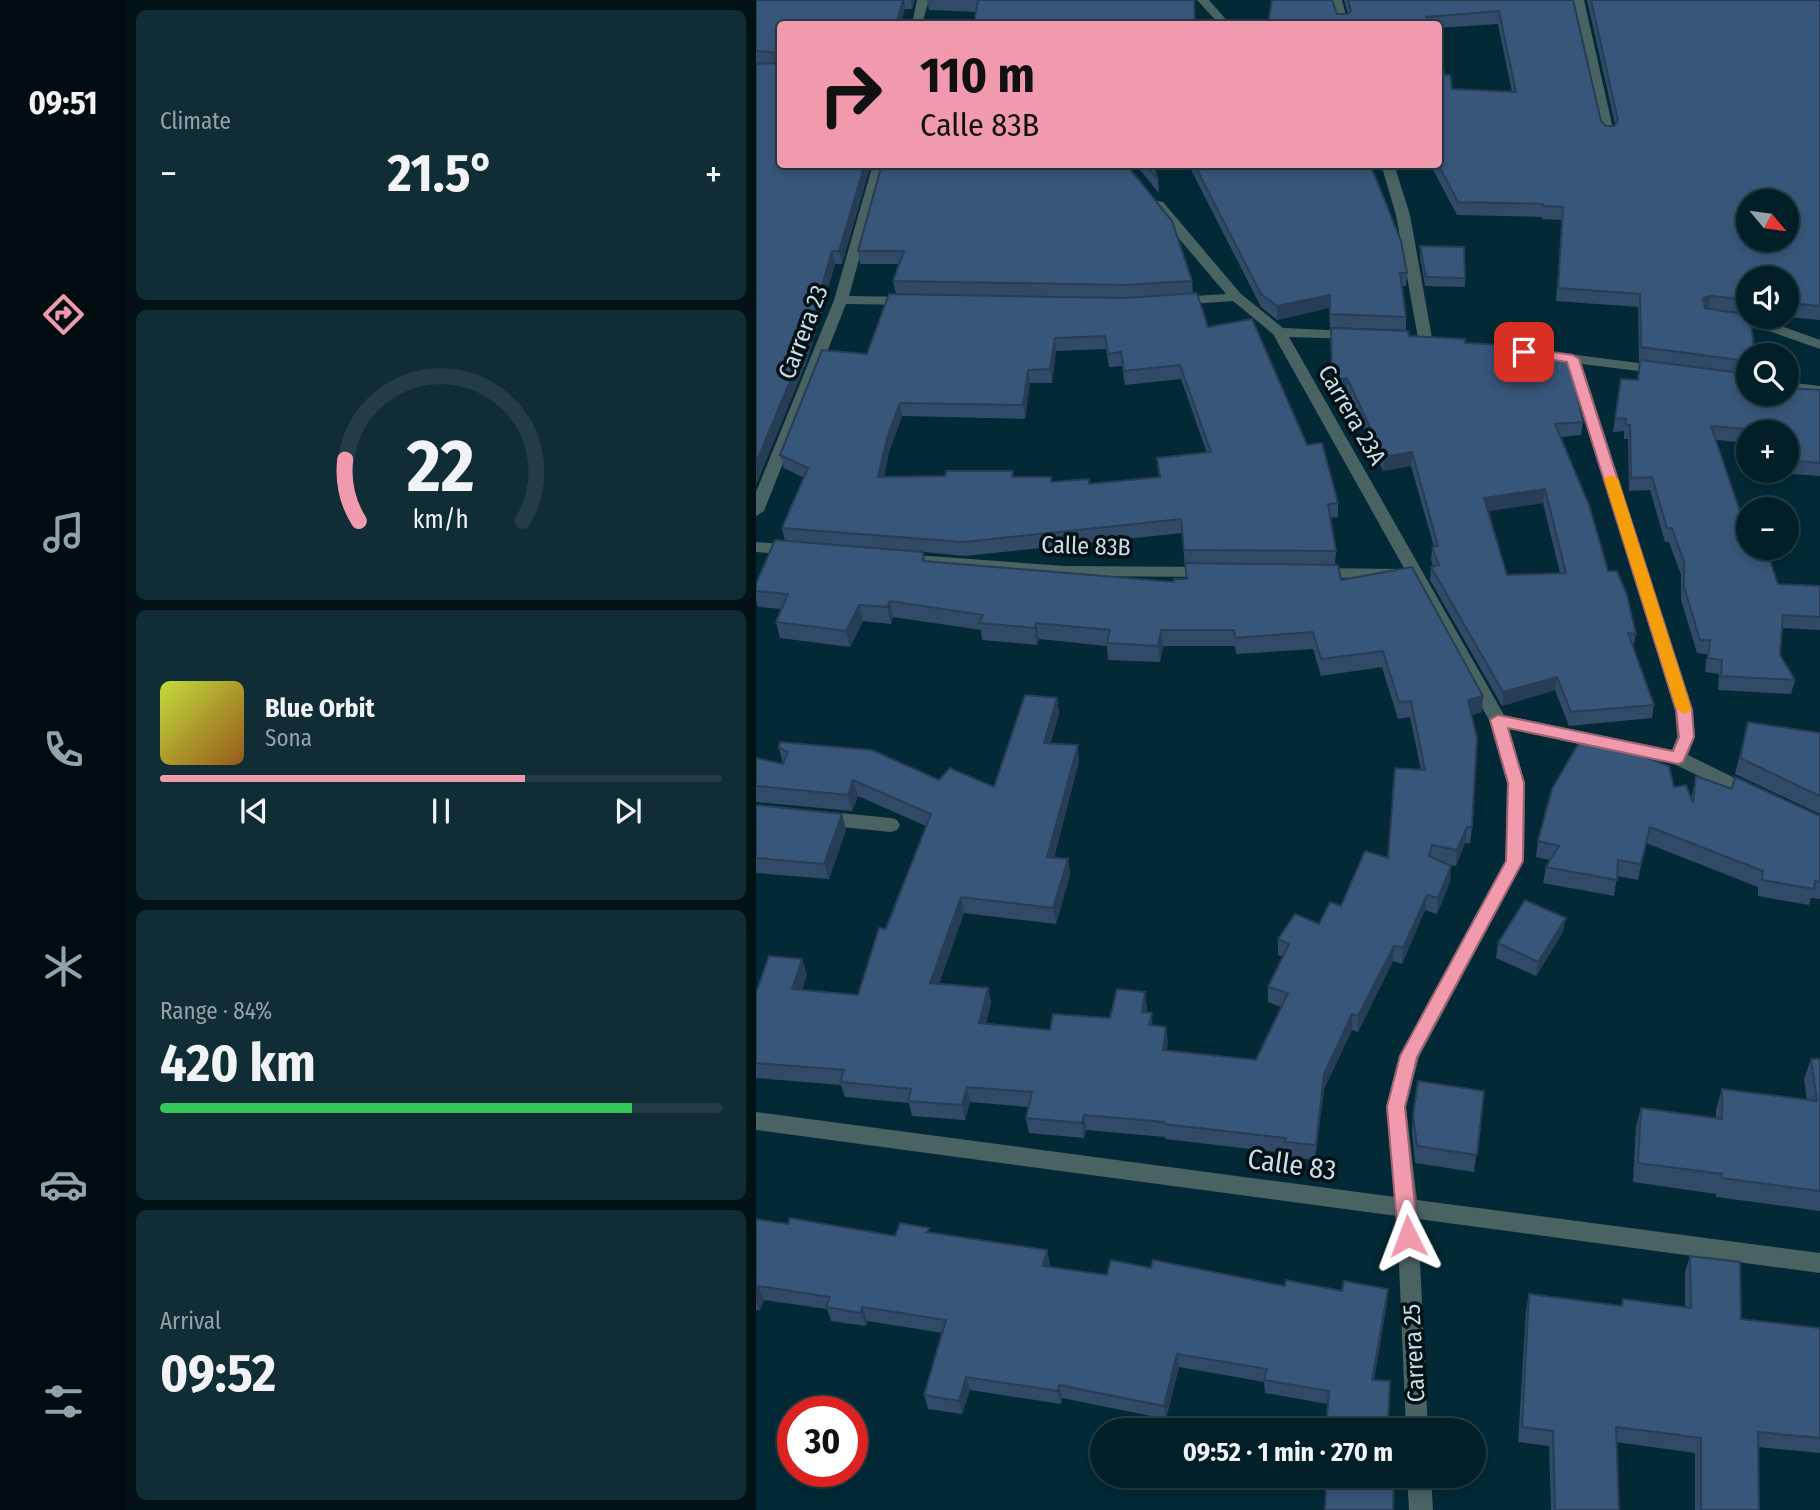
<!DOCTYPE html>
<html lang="en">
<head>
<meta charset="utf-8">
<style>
  :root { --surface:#021f28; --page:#102c34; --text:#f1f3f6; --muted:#96a2a8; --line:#233d45; --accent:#f29aad }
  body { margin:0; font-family:"Fira Sans Condensed",sans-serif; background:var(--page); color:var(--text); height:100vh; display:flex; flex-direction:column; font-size:26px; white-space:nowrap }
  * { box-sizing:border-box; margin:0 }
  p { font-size:23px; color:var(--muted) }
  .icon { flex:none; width:38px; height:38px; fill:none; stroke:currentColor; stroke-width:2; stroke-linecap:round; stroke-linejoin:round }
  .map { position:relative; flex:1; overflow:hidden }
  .side { display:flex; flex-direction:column; gap:10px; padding:10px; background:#011116; width:630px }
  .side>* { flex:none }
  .banner { position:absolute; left:21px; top:21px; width:665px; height:147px; border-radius:7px; box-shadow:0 4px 10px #0003,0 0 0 2px var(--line); background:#f29aad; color:#111; overflow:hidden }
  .needle { width:46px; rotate:119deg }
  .buttons { position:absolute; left:980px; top:189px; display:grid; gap:14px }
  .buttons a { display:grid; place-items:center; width:63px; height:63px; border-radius:50%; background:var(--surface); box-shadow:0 4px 10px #0003,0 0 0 2px var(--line); font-size:35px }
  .speed { position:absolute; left:21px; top:1396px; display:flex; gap:14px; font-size:35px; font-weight:700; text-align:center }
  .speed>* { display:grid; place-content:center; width:91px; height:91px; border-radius:50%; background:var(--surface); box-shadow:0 4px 10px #0003,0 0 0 2px var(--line); line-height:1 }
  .speed .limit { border:10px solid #d22; background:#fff; color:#111 }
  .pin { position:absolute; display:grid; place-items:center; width:60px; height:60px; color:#fff; margin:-30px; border-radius:14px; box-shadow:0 4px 10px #0006 }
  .me { position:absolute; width:77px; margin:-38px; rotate:357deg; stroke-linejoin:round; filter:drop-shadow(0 0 5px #0008) }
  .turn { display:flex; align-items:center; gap:24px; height:147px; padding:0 28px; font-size:32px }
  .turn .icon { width:91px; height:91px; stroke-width:2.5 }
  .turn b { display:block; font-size:49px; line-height:60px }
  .big { font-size:52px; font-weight:700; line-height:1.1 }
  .side .tile { flex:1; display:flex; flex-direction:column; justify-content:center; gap:10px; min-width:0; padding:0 24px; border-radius:10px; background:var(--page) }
  .side .dial { align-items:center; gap:0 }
  .dial svg { height:182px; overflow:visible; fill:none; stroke:var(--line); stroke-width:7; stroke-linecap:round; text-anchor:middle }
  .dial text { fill:var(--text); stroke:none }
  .song { display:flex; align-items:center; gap:21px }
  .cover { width:84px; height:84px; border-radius:10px; background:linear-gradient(135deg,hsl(70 70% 55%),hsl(30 70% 35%)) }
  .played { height:7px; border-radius:4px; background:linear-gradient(90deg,var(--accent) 65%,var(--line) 65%) }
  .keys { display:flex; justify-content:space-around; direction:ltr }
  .heat { display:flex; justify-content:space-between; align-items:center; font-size:38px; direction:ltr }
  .charge { height:10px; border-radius:5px; background:linear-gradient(90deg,#34c759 84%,var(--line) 0) }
  .trip { position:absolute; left:334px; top:1418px; width:396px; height:70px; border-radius:35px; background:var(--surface); box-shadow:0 4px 10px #0003,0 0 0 2px var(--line); font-weight:700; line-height:70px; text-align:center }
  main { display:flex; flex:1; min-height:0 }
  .tabs { display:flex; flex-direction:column; width:126px; justify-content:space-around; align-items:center; background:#010c10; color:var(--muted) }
  .tabs .icon { width:49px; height:49px }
  .tabs .active { color:var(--accent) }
  .tabs b { font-size:32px; color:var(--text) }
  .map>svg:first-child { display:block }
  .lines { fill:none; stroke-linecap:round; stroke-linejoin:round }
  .minor { fill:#496262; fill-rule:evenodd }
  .wall { fill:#304a68; fill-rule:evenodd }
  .shaded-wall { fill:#273c55 }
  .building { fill:#385679; stroke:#273c55; stroke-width:2; fill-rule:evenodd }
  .route { fill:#f29aad; stroke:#9d6470; stroke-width:2 }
  .slow { fill:#f59e0b }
  .labels { text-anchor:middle; stroke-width:7; stroke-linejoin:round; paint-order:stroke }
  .street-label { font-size:24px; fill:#cadee6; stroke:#031015 }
  .near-street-label { font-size:28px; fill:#cadee6; stroke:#031015 }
</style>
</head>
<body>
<main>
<nav class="tabs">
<b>09:51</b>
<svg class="icon active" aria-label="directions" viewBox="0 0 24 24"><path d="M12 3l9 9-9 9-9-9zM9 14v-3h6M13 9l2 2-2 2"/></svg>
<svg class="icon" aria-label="music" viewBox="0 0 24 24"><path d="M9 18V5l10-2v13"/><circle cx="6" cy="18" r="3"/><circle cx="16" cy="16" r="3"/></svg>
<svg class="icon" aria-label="phone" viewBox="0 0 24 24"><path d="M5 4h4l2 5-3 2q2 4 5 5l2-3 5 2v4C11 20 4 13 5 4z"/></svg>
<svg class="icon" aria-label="climate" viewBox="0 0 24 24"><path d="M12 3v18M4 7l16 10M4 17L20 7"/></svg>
<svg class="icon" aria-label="car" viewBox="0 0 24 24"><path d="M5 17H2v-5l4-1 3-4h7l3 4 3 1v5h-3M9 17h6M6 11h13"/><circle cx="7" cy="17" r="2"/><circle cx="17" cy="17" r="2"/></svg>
<svg class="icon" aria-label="filters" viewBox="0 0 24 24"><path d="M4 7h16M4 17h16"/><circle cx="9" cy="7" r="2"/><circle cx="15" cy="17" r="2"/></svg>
</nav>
<section class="side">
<div class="tile"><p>Climate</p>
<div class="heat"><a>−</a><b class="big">21.5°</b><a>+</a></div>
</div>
<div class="tile dial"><svg viewBox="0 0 100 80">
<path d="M14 69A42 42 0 1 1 86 69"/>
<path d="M14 69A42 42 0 0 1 8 42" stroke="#f29aad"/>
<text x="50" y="56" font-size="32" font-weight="700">22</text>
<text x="50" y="72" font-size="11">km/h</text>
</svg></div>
<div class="tile">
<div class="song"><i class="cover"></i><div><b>Blue Orbit</b><p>Sona</p></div></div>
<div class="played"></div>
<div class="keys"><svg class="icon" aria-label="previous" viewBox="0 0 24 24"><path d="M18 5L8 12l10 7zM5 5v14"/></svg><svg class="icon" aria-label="pause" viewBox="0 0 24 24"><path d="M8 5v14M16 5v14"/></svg><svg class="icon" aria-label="next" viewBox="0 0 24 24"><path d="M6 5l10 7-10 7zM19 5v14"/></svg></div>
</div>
<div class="tile"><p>Range · 84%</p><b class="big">420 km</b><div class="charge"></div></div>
<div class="tile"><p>Arrival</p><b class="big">09:52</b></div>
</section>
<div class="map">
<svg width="1064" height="1510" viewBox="0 0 1064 1510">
  <rect width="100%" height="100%" fill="#022935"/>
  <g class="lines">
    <g class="minor">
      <polygon points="161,0 173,0 166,24 156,24"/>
      <polygon points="441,0 453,0 474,24 463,24"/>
      <polygon points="574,0 586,0 592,24 582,24"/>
      <polygon points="816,0 828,0 858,133 856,136 848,136 846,133"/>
      <polygon points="117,164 129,164 93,296 152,297 159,301 152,305 90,304 8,511 0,516 0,492 78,300"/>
      <polygon points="625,164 638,164 654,215 676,338 674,341 669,342 662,338 640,215"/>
      <polygon points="402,201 407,202 485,294 527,328 596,331 603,335 596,339 533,337 748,715 916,750 921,737 919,710 811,362 767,356 760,352 767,348 906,366 913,370 906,374 826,364 937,710 939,737 932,755 1005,791 1008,796 1005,801 999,803 918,764 753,729 769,783 768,861 663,1057 650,1107 661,1200 1064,1253 1064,1273 662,1219 672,1430 650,1430 641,1216 0,1130 0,1112 639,1197 630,1107 643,1056 750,861 751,783 733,720 517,334 477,301 421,305 414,301 421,297 470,294 397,208 395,205"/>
      <polygon points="974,315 1025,326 1064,340 1064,349 1016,332 969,322 969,316"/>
      <polygon points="1031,382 1064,386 1064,394 1031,390"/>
      <polygon points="0,542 38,545 46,550 38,555 0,552"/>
      <polygon points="146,554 309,566 454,567 462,572 454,577 309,576 140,563 138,559"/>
      <polygon points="562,568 643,569 651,574 643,579 556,577 554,573"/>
      <polygon points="65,811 135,818 141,820 144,825 141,830 135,832 65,825 59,823 56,818 59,813"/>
      <polygon points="651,1475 675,1475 677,1510 653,1510"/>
    </g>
  </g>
  <g class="wall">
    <polygon points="0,0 159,0 156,9 149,9 24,164 115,164 86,264 79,264 52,358 0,485"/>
    <polygon points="171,0 438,0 220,12 173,10"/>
    <polygon points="588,0 818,0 845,121 850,126 858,126 859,124 831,0 1064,0 1064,320 1031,317 1031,278 992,278 992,313 961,310 992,355 992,394 1064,390 1064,476 1036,474 1031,452 1031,432 992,432 992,443 960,440 1000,559 1022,584 1064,586 1064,630 1026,628 1024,655 1039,680 1035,694 962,690 963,674 949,672 951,654 941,653 925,600 925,575 913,542 909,542 894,490 873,491 872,439 868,439 868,431 857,432 865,379 881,380 884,360 883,360 882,307 800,301 806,220 786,219 786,217 701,215 674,164 682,164 689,75 696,89 756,92 742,24 682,28 682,24 512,24 581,14 592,14"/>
    <path d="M126 164 436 281 437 293 452 327 551 445 582 503V517L574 518 580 551 579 565 585 580 726 712 716 715V827L714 843H709L700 866 694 865 695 866 694 882 681 914 669 910 646 964 637 961 602 1032 596 1030 568 1089 559 1160 529 1157V1153L409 1139V1137L330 1130 328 1138 273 1133 270 1118 273 1107 214 1102 209 1120 156 1116 153 1103 89 1097 85 1085 0 1078V990L46 959 51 975 46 990 102 995 170 826 102 796 96 811 0 802V758L27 764 23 748 183 780 238 787 301 698 303 714 294 743 323 761 298 858 312 859 314 875 300 924 208 913 183 984 232 988 235 1003 230 1024 294 1030 354 1018 391 1007 390 1012 397 1026 412 1042 410 1050 500 1060 525 1007 512 1002V987L527 957 522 955V939L563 924 585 906 632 858 665 770 654 717 642 719 626 667 565 676 557 649 480 654 479 646H407L404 662 352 660 351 646 283 639 281 645 226 640 225 630 137 617 135 624 107 621 94 647 24 638 20 622 25 609 2 607 0 601V584L29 541 26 528 48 478 28 468 24 455 111 354 140 294 137 281 143 264H104L102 251ZM350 349 353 367 366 366 369 385 425 379 451 453 401 458 403 477 333 484 296 482 258 477 257 471 189 476 128 477 133 452 146 416 269 419 274 383H296L300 351ZM426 533 430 579 418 582 169 561 168 552 209 556Z"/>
    <polygon points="379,164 397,164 402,180 403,193"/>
    <polygon points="432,164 624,164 623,166 615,167 651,273 650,286 646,286 650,317 650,330 574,327 573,308 521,320 505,307"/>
    <polygon points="664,246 709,278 709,287 669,286 664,256"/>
    <path d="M575 328 653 336 709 343 792 359 827 422 825 435 804 437 852 571 880 634 877 648 898 705 896 718 813 726 799 690 746 706 674 580 675 567 677 566 675 560 676 547H678L655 466 627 471 591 391 576 394ZM787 503 804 573 751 575 732 511Z"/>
    <polygon points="992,722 1064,733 1064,814 979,774"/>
    <polygon points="940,776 976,789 1064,816 1064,899 1055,898 1053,905 1002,896 1002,887 890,843 882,880 861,876 858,896 787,883 790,867 794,860 780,857 782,841 918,787 935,799"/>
    <polygon points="0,805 86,814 90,830 73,879 0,873"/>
    <polygon points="807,932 780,976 740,958 742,943"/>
    <polygon points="1055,1059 1064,1059 1064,1211 960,1197 960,1194 877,1182 880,1127 885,1108 960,1118 960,1109 966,1089 1051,1100 1048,1079"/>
    <polygon points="728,1091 718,1172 659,1163 656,1132 657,1115"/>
    <polygon points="0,1219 32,1224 139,1236 174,1232 291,1250 294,1264 293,1267 351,1275 395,1268 529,1286 586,1291 632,1289 631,1303 618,1380 632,1422 639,1430 572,1404 509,1393 508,1382 423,1367 410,1419 306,1398 305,1404 214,1390 206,1414 172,1409 168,1395 187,1333 111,1321 110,1326 75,1321 71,1309 8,1300 4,1310 0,1310"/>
    <polygon points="934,1256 985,1319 1064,1328 1064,1453 1002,1447 1003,1510 939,1510 939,1453 860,1442 863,1510 795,1510 793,1446 762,1442 770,1310 773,1294 865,1306 867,1299 929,1307 929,1272"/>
  </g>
  <g class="shaded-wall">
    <polygon points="147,0 148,0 149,9 145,24 140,24"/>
    <polygon points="155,0 159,0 156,9"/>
    <polygon points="109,164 115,164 86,264 83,251"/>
    <polygon points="76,251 79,264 52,358 0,485 0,463"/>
    <polygon points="574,295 573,308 521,320 521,306"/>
    <polygon points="955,296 952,309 945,311 947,298"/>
    <polygon points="299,338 300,351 296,383 294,369"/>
    <polygon points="272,370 274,383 269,419 267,405"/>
    <polygon points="591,378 591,391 576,394 576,380"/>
    <polygon points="144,403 146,416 133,452 125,490 122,477 131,438"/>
    <polygon points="656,452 655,466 627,471 628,457"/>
    <polygon points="789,489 787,503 727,512 728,498"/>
    <polygon points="134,601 137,617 135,624 131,607"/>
    <polygon points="103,605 107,621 94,647 90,631"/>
    <polygon points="280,623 283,639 281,645 279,628"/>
    <polygon points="405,630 407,646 404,662 402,646"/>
    <polygon points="801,677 799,690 746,706 747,692"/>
    <polygon points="727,696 726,712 711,716 712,700"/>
    <polygon points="301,698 303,714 290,759 288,743"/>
    <polygon points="322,745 323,761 294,873 291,857"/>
    <polygon points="97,780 102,796 96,811 92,795"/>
    <polygon points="86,814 90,830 73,879 68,864"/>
    <polygon points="711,827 709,843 700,866 701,850"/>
    <polygon points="312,859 314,875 300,924 297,908"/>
    <polygon points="695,866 694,882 681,914 682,898"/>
    <polygon points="671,895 669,910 646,964 647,948"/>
    <polygon points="205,897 208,913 178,998 174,983"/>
    <polygon points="810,918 807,932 780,976 782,962"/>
    <polygon points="638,946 637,961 602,1032 602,1016"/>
    <polygon points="46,959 51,975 41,1004 36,989"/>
    <polygon points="232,988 235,1003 227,1039 223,1023"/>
    <polygon points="389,992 391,1007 388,1027 386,1012"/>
    <polygon points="396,1013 397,1028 393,1025"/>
    <polygon points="596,1014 596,1030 568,1089 559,1160 560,1145 568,1074"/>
    <polygon points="410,1027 412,1042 408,1065 407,1050"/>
    <polygon points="211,1087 214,1102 209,1120 206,1105"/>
    <polygon points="328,1115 330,1130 328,1138 326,1123"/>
    <polygon points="291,1250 294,1264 290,1280 287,1266"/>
    <polygon points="2,1286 8,1300 4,1310 0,1302 0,1290"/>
    <polygon points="632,1289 631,1303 615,1393 616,1380"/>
    <polygon points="106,1307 111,1321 110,1326 105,1313"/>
    <polygon points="421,1354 423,1367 410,1419 408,1406"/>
    <polygon points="210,1377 214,1390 206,1414 203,1401"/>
    <polygon points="303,1385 306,1398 305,1404 302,1391"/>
  </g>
  <g class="building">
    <polygon points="0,0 147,0 140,24 24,24 24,164 109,164 83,251 76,251 49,345 0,463 0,64 21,63 23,53 0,51"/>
    <polygon points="222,0 438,0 439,24 218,24"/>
    <path d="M516 0H576L581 14H592L595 11 592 0H817L845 121 850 126H858L862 120 835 0H1064V306L1031 303V278H992V300L955 296 947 298 949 308 992 315V317H994L999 355H992V361L885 347 884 294 802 288 807 207 787 206V204L702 202 682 164V54L689 75H694L696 89 760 92 743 11 670 17 673 24H512ZM992 201H1031V240H992Z"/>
    <polygon points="126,164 370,164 416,221 436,281 370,285 137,281 148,251 102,251"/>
    <polygon points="389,164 397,164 402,180"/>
    <polygon points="438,164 614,164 645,241 651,273 644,273 650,317 574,314 574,295 521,306 505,294"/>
    <polygon points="664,246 708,247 709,278 670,277"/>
    <path d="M441 293 452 327 496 319 551 445 566 443 582 503 572 504 580 551 428 550 425 519 207 542 26 528 52 468 24 455 66 350 111 354 133 294 370 298ZM349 336 352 354 365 352 368 371 424 365 455 452 401 458 404 477 333 484V479L295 482V477H256L257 471H190L189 476 122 477 131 438 144 403 267 405 272 370 294 369 299 338Z"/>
    <path d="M575 328 652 331 653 336 709 339V343L791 347 792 359H813L827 422 799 424 833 505 852 571H861L871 595 880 634 872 633 898 705 815 712 801 677 747 692 675 567 683 565 676 547 682 546 656 452 628 457 591 378 576 380ZM789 489 810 573 751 575 728 498Z"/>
    <polygon points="884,360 992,374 992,394 1031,394 1031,388 1064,390 1064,463 1040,461 1033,433 1031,432 955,426 992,535 992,548 996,548 1000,559 1013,558 1022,584 1064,586 1064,617 1027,615 1024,655 1039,680 965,676 966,660 952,658 954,640 944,640 928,587 928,562 916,528 911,528 896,477 875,478 874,425 870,425 870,418 859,419 865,379 882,380"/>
    <polygon points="19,540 167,552 167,561 418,582 418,579 431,579 429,563 582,565 585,580 656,567 727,696 712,700 721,738 716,827 711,827 701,850 676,845 673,856 695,866 682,898 671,895 647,948 638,946 602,1016 596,1014 568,1074 560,1145 529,1142 530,1138 408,1124 408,1122 328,1115 326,1123 270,1118 276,1092 211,1087 206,1105 152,1101 155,1089 84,1082 88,1070 0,1063 0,990 1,990 13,956 46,959 36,989 102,995 123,928 130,929 175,814 97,780 92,795 0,786 0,758 27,764 32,752 23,748 24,742 116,750 183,780 194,768 238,787 269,695 301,698 288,743 322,745 291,857 312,859 297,908 205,897 174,983 232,988 223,1023 294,1030 297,1014 354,1018 361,989 389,992 386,1012 396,1013 393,1025 410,1027 407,1050 500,1060 532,993 512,987 533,944 522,939 539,914 563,924 574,902 585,906 609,851 632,858 639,768 669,770 655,701 643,702 627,651 565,659 557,632 479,638 478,630 405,630 402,646 351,643 354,630 280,623 279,628 223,623 227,615 134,601 131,607 103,605 90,631 20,622 32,594 0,591 0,584"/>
    <polygon points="992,722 1064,733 1064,796 984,758"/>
    <polygon points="828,734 913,766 918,787 930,785 937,803 940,776 976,789 979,777 1064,816 1064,882 1059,881 1058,889 1006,880 1007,871 894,827 885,864 862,860 861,880 790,867 803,846 782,841 796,789"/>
    <polygon points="0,805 86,814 68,864 0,858"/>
    <polygon points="769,900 810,918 782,962 742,943"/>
    <polygon points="1055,1059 1064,1059 1064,1191 966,1178 966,1174 882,1163 885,1108 966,1119 966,1089 1061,1101"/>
    <polygon points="662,1081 728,1091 721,1155 661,1146 657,1115"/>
    <polygon points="34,1218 139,1236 144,1223 173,1228 171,1232 291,1250 287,1266 351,1275 355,1260 395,1268 397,1260 529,1286 530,1280 586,1291 588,1281 632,1289 616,1380 634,1381 632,1422 640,1423 639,1430 570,1430 573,1391 508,1380 511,1369 421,1354 408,1406 303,1385 302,1391 210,1377 203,1401 168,1395 190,1320 106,1307 105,1313 70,1307 74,1297 2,1286 0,1290 0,1219 32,1224"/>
    <polygon points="934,1256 984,1262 985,1319 1064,1328 1064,1438 1002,1432 1003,1510 945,1510 945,1438 860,1427 863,1510 799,1510 797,1431 766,1427 773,1294 866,1306 867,1299 935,1308"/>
    <polygon points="571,1475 638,1475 637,1510 569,1510"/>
  </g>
  <polygon class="route" points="768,348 817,355 823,359 936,710 938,737 927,762 922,764 752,728 768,783 767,861 661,1057 649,1107 662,1236 659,1242 652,1245 645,1242 642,1236 631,1107 644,1056 750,861 752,783 734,720 742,715 917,751 923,737 920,710 811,362 763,355 763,349"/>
  <polygon class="slow" points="855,475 862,479 935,708 933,712 928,714 920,708 848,479"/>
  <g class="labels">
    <g class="street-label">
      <text transform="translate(47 332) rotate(-69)" y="8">Carrera 23</text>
      <text transform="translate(596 415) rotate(60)" y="8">Carrera 23A</text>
      <text transform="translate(330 546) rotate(2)" y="8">Calle 83B</text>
      <text transform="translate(658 1353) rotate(-93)" y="8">Carrera 25</text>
    </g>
    <g class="near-street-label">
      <text transform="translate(536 1164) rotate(8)" y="10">Calle 83</text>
    </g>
  </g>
</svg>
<div class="buttons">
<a><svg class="needle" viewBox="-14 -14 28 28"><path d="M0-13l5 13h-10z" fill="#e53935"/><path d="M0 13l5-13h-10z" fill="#96a2a8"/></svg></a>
<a><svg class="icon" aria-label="sound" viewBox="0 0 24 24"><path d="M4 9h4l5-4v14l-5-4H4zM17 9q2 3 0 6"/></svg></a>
<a><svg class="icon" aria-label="search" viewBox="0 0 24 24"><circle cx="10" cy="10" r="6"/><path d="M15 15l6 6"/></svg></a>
<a>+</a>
<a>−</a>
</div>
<div class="speed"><div class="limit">30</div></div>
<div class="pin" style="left:768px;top:352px;background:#d93025"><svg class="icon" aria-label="arrive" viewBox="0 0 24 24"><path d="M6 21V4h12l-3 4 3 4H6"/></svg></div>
<svg class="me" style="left:652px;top:1236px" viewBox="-20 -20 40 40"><path d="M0-17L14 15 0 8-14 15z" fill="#f29aad" stroke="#fff" stroke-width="4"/></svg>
<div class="trip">09:52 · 1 min · 270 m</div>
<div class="banner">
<div class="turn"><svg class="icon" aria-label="right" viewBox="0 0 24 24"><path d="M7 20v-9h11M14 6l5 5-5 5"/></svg><div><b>110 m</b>Calle 83B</div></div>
</div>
</div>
</main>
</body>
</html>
